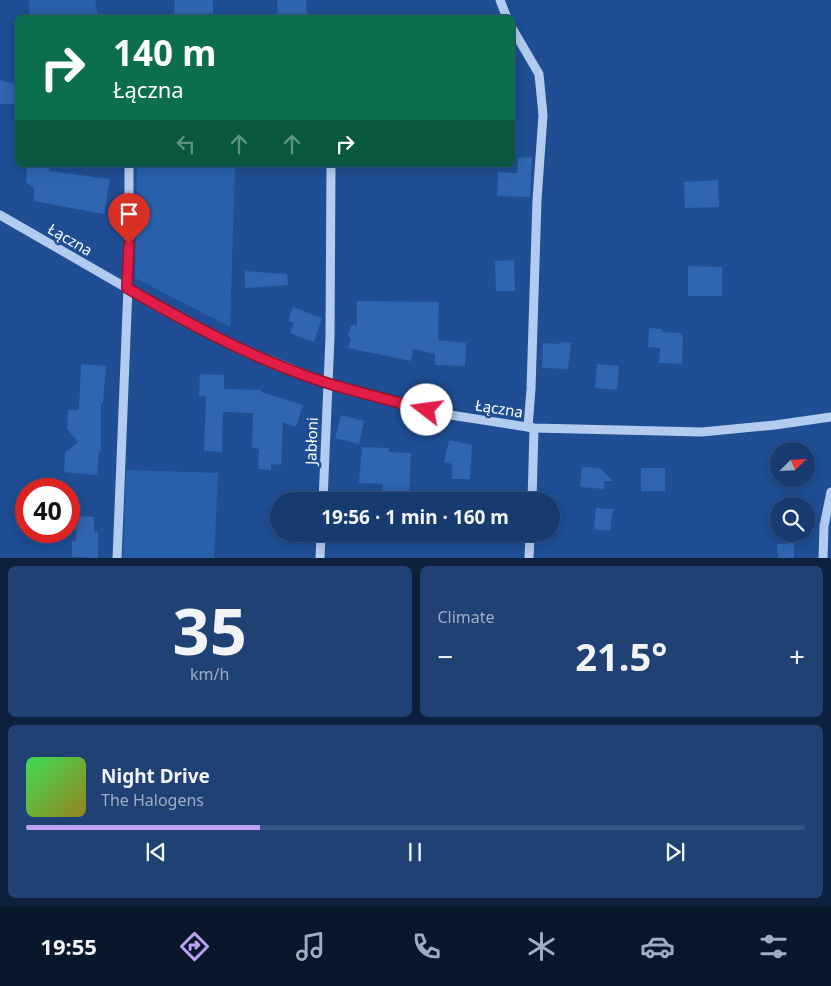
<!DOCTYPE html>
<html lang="en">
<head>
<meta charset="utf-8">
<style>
  :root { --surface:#173a6f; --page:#204174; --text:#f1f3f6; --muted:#9eadc3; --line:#365482; --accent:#bca0f2 }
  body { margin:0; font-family:"Noto Sans",sans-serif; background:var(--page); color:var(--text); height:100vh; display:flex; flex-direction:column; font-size:19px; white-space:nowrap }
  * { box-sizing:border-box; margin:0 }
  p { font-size:16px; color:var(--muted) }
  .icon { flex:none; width:28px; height:28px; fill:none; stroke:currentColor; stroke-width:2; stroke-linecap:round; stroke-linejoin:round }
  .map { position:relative; height:558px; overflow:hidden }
  .panel { display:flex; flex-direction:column; gap:8px; padding:8px; background:#0d203d; flex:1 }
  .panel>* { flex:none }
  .hud { position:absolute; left:15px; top:15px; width:500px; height:152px; border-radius:8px; box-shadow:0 2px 12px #0003,0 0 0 1px var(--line); background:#0b6e4f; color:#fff; overflow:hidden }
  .needle { width:32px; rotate:66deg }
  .tools { position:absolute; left:770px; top:442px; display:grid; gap:10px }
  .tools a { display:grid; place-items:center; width:45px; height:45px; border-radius:50%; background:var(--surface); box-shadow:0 2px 12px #0003,0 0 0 1px var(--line); font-size:25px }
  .speed { position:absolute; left:15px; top:478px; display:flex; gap:10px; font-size:25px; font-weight:700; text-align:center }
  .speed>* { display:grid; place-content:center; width:65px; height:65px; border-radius:50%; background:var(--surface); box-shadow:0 2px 12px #0003,0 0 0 1px var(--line); line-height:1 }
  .speed .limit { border:8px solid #d22; background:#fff; color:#111 }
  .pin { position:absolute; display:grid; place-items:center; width:42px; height:42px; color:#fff; margin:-51px -21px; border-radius:50% 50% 50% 0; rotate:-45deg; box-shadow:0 0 5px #0007 }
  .pin .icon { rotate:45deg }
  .me { position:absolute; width:55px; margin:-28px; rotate:285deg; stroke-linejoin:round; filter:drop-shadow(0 0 4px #0008) }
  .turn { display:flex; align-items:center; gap:18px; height:105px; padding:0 15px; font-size:22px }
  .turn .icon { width:65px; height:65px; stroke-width:2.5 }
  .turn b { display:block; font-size:35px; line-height:42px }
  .lanes { display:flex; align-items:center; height:48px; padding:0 15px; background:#0003; justify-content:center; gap:25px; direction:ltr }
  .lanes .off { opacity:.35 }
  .big { font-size:38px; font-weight:700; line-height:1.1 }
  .panel .tile { flex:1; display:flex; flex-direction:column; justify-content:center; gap:8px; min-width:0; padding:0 18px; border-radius:8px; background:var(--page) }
  .panel .dial { align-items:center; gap:0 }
  .dial b { font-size:65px; line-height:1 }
  .song { display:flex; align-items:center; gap:15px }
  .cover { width:60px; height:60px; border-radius:8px; background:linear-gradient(135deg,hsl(130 70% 55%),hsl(50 70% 35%)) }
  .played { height:5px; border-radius:2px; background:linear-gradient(90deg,var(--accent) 30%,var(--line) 30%) }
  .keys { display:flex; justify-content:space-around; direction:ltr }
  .heat { display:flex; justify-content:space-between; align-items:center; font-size:28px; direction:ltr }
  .panel .tiles { flex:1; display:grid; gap:8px; grid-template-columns:1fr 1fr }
  .tile:last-child { grid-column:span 2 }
  .trip { position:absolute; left:270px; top:492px; width:290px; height:50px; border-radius:25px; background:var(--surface); box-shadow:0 2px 12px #0003,0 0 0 1px var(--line); font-weight:700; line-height:50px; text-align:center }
  .tab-bar { display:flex; height:80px; justify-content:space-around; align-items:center; background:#09172c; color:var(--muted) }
  .tab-bar .icon { width:35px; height:35px }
  .tab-bar .on { color:var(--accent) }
  .tab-bar b { font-size:22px; color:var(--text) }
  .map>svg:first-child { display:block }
  .green { fill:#2960ac }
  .building { fill:#2f65b1 }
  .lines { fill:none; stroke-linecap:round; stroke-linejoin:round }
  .minor { stroke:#b2cbee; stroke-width:9 }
  .route-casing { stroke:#92132f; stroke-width:12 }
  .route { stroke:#e11d48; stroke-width:9 }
  .labels { text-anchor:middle; stroke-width:5; stroke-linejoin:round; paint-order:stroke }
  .street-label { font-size:15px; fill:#fff; stroke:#1f4e94 }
</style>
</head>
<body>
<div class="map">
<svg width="831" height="559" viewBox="0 0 831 559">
  <rect width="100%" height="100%" fill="#1f4e94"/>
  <g class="green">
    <polygon points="29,0 95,0 98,17 30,17"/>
    <polygon points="137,165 235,165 230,327 135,278"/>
    <polygon points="126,470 218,473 214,558 123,558"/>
  </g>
  <g class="building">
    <polygon points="175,0 213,0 213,18 174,18"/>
    <polygon points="277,0 306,0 307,16 278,16"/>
    <polygon points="0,80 18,85 18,104 0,104"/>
    <polygon points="532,157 530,197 497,196 498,172 517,173 518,158"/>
    <polygon points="27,165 49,165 49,171 110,179 104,214 34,201 34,188 26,182"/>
    <polygon points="718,180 719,207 685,208 684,182"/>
    <polygon points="514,260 515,291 496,291 495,261"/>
    <polygon points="688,266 722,267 722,296 688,296"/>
    <polygon points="245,271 287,274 288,285 247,288 245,287"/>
    <polygon points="357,301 439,302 438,340 466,343 465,366 435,365 435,354 413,349 411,361 348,348 351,338 348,337 351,325 357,326"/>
    <polygon points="293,307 322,318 314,342 290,333 294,323 288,321"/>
    <polygon points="649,328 662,329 662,332 680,333 683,337 682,364 659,363 660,348 648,347"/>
    <polygon points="560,342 571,343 568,369 542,368 543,343 559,344"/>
    <polygon points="81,364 106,366 103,403 101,403 101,451 99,451 97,475 64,472 65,453 78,442 67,429 68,410 79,410"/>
    <polygon points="597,364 619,366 617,390 595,388"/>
    <polygon points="200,374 224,375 224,389 261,390 261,392 303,405 296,427 283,422 281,465 271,464 271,470 258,469 259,449 252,448 253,413 223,412 222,452 204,451 206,396 199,396"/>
    <polygon points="341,415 364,421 359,444 335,438"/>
    <polygon points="449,440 472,445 470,479 452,479 452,464 444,462"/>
    <polygon points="362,447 389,448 389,452 411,453 409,493 382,492 383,484 359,483"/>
    <polygon points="582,467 600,468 613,481 604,481 604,489 580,487"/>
    <rect x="641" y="468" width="24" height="23"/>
    <polygon points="596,508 613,509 610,531 594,529"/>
    <polygon points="77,516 94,517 94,532 98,532 98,558 72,557 72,541 76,541"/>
    <polygon points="794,543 794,559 778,559 777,544"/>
  </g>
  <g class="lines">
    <g class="minor">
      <polyline points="500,0 507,18"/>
      <polyline points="512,28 539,74 543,115 537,200 531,389 528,427"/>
      <polyline points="0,215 151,302 234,346 327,383 444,414 534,428 702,432 775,425 831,417"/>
      <polyline points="323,501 330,337 331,165"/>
      <polyline points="532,501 534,428"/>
      <polyline points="117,559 129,263 129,165"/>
      <polyline points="320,559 321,534"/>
      <polyline points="529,559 530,534"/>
      <polyline points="823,559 824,526 831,492"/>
    </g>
  </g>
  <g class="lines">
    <defs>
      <path id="route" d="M129 244 127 288C191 325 257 361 327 383 360 393 394 401 427 410"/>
    </defs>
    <use href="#route" class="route-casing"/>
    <use href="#route" class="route"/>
  </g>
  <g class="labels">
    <g class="street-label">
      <text transform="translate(70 240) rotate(30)" y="5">Łączna</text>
      <text transform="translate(499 409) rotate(9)" y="5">Łączna</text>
      <text transform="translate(312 441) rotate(-88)" y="5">Jabłoni</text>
    </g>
  </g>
</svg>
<div class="tools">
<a><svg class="needle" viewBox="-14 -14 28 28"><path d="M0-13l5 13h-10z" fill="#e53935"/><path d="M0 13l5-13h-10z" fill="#9eadc3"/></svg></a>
<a><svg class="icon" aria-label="search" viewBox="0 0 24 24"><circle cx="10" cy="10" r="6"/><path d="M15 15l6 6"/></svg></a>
</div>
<div class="speed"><div class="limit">40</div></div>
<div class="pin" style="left:129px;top:244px;background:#d93025"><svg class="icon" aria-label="arrive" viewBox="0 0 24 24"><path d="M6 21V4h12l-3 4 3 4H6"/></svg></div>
<svg class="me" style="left:427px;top:410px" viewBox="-20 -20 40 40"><circle r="19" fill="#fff"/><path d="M0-13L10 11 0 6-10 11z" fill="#e11d48"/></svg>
<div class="trip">19:56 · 1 min · 160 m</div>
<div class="hud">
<div class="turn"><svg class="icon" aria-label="right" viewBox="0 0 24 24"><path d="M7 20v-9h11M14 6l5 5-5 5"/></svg><div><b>140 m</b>Łączna</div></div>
<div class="lanes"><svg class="icon off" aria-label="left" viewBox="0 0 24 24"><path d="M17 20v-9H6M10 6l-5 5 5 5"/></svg><svg class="icon off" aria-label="ahead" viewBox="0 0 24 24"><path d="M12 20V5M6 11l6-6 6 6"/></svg><svg class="icon off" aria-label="ahead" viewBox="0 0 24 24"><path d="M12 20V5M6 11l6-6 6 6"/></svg><svg class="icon" aria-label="right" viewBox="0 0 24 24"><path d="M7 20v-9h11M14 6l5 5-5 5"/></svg></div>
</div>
</div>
<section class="panel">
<div class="tiles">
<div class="tile dial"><b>35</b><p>km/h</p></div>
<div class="tile"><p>Climate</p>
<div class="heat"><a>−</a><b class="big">21.5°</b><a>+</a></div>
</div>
<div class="tile">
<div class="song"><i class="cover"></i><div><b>Night Drive</b><p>The Halogens</p></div></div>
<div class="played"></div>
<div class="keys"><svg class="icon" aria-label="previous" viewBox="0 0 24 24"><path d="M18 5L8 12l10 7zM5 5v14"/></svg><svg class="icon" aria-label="pause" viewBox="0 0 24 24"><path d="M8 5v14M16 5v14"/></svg><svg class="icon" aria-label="next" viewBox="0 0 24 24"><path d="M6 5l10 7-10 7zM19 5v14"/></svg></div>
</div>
</div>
</section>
<nav class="tab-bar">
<b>19:55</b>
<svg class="icon on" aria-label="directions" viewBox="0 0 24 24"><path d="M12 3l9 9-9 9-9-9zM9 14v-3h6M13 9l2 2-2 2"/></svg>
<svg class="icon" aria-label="music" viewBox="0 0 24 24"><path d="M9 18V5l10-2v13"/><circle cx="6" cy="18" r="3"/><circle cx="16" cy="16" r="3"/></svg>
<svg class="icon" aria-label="phone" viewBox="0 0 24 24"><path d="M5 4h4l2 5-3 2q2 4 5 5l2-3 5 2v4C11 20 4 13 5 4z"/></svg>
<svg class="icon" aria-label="climate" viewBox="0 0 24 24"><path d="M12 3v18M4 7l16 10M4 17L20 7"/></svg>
<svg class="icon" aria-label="car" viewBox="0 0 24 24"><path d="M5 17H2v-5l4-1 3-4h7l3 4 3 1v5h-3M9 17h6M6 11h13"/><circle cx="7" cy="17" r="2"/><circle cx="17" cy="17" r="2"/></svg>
<svg class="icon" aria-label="filters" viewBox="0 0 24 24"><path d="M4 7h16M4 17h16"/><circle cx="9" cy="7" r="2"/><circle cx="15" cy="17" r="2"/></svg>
</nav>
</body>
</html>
